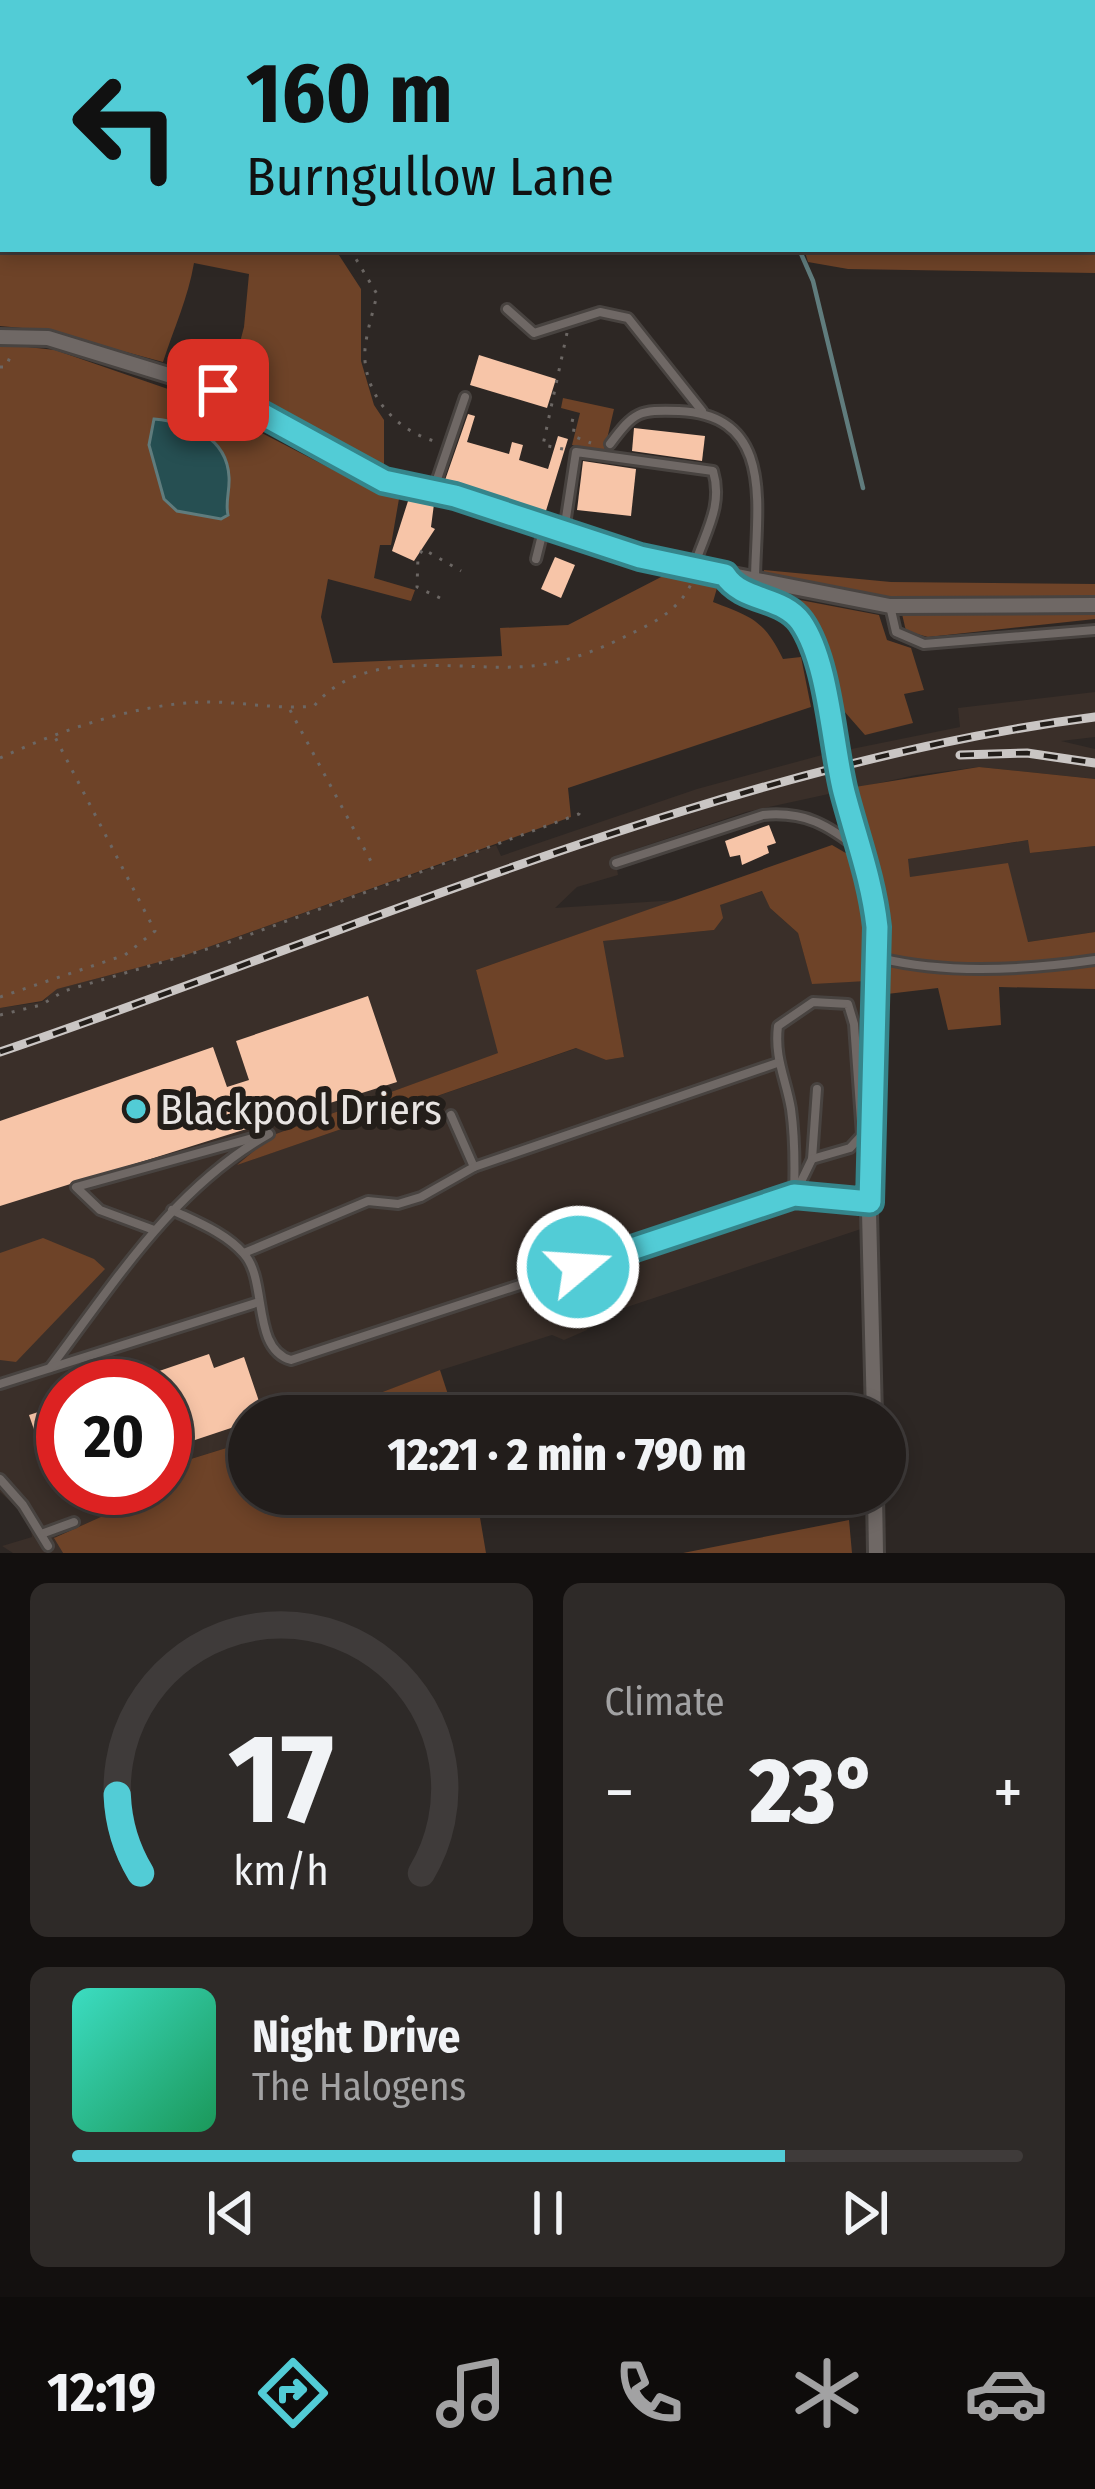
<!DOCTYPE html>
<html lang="en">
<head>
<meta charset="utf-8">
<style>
  :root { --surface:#221d1b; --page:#2e2a28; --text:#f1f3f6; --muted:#a2a2a3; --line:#3f3b3a; --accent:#52ccd6 }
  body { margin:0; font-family:"Fira Sans Condensed",sans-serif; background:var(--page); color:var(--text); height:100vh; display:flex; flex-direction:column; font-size:45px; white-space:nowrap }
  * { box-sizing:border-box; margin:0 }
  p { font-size:39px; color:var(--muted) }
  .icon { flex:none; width:66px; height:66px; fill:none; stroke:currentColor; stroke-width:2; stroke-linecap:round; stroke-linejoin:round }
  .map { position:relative; height:1553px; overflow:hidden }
  .panel { display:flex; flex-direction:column; gap:30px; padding:30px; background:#13100f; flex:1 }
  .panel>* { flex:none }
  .top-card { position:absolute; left:0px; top:0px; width:1095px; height:252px; box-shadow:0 6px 18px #0003,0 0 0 3px var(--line); background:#52ccd6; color:#111; overflow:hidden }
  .speed { position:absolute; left:36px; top:1359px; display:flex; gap:24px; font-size:60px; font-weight:700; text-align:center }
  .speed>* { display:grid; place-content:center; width:156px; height:156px; border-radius:50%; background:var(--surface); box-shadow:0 6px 18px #0003,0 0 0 3px var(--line); line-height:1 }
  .speed .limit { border:18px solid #d22; background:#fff; color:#111 }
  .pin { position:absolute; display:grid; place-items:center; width:102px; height:102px; color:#fff; margin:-51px; border-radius:24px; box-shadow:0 6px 18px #0006 }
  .me { position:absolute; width:132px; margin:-66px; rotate:72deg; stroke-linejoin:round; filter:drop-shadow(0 0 9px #0008) }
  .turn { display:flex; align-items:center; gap:42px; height:252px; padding:0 48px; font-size:54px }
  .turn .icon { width:156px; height:156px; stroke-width:2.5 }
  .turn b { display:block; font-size:84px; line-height:102px }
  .big { font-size:90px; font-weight:800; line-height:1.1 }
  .panel .card { flex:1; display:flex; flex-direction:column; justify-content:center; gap:18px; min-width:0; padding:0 42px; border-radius:18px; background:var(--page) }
  .panel .dial { align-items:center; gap:0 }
  .dial svg { height:312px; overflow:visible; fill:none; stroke:var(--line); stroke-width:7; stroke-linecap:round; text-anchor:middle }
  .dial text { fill:var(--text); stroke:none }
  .song { display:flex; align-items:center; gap:36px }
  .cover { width:144px; height:144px; border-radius:18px; background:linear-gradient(135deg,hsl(170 70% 55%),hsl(150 70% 35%)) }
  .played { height:12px; border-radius:6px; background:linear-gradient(90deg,var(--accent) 75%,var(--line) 75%) }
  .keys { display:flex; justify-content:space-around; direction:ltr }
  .heat { display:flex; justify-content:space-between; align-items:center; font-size:66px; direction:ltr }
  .panel .tiles { flex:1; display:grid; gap:30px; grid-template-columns:1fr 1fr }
  .card:last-child { grid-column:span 2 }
  .trip { position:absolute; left:228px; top:1395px; width:678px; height:120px; border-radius:60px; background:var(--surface); box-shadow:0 6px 18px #0003,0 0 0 3px var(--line); font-weight:800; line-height:120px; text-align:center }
  .tab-bar { display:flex; height:192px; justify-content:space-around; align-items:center; background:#0e0c0b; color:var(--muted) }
  .tab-bar .icon { width:84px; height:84px }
  .tab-bar .selected { color:var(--accent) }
  .tab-bar b { font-size:54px; color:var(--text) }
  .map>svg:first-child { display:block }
  .built { fill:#3a2f29 }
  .green { fill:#6e4328 }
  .water { fill:#264f52; stroke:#607c7d; stroke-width:3 }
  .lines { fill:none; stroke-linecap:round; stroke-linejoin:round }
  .stream { stroke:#607c7d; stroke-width:4.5 }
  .building { fill:#f7c5a8 }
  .service-casing { stroke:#484340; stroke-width:14 }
  .minor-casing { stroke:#484340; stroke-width:20 }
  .path { stroke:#6c6764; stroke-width:3; stroke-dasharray:3 9; stroke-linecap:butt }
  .service { stroke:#6f6865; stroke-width:8 }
  .minor { stroke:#6f6865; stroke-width:14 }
  .rail-casing { stroke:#cac6c4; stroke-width:9 }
  .rail { stroke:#231e1a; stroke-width:4.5; stroke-dasharray:14; stroke-linecap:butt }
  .minor-bridge-casing { stroke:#484340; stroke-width:20; stroke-linecap:butt }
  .minor-bridge { stroke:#6f6865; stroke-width:14 }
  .route-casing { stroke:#35858b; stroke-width:30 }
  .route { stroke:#52ccd6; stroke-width:21 }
  .poi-dot { fill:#52ccd6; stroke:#231e1a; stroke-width:4.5 }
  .labels { text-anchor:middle; stroke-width:12; stroke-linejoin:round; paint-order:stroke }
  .poi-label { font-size:42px; fill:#e8e4e2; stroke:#231e1a; text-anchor:start }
</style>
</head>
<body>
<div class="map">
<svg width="1095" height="1553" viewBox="0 0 1095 1553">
  <rect width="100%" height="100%" fill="#2d2724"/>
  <g class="built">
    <polygon points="1095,692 1095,737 1061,741 1095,749 1095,779 979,767 916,775 746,812 615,856 618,875 577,887 555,908 677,900 476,970 499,1053 273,1135 242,1163 577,1048 606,1060 624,1057 602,941 714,930 719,905 763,891 770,908 798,933 812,983 868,981 868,1126 860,1168 862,1188 848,1195 864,1228 591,1319 587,1330 564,1340 552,1335 441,1370 320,1416 249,1416 249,1441 165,1467 165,1386 63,1386 63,1488 98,1488 94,1490 104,1516 55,1537 63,1553 13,1553 2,1546 32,1537 29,1519 0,1492 0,1008 42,1002 56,989 186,955 496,845 501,856 697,789 822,755 960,727 958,708"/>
    <polygon points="1029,840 1031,853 1095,846 1095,932 1028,942 910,878 907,859"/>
  </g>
  <g class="green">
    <path d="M0 0 187 3H3V249H335L361 289V361L374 405 384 420V472L284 411 229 384 244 327 249 274 194 263C188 298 174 328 163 362L44 330 0 326Z"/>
    <polygon points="656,0 1095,0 1095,273 848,269 808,262 804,249 1092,249 1092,3"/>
    <path d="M0 344 55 350 194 398 351 479 400 493 391 545H380L374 578 415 590 411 601 328 579 321 617 333 663 502 656 500 628 568 625 663 576 717 588 713 602C752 617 764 620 783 659L801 657 811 707 568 788 571 817 186 955 57 989 42 1001 0 1008Z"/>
    <polygon points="563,398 614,409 604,452 572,445 580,413 561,408"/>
    <polygon points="764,570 891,582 1095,584 1095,596 904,602 763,575"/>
    <polygon points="758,592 879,615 887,640 911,648 924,690 904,694 913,723 865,735 829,694 811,628 797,610"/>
    <polygon points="902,614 1095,614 1095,619 928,637 906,631"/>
    <polygon points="979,767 1095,779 1095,846 1030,853 1028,840 908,859 910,877 1008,863 1028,942 1095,932 1095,989 999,987 1001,1025 948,1030 938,988 887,994 876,874 855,787"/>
    <polygon points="832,845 856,859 868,908 868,981 812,984 798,933 770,908 762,891 720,905 723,918 714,930 603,941 624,1057 606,1060 576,1048 237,1165 273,1135 498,1053 476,970"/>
    <polygon points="43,1238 94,1259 105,1269 16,1362 0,1360 0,1253"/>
    <polygon points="440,1370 455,1416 320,1416"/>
    <polygon points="249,1441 249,1494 476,1494 486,1553 63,1553 54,1538 103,1516 94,1489 165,1488 165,1467"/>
    <polygon points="849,1520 852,1553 683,1553"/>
  </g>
  <path class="water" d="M154 419C189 422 227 437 229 477 230 491 225 502 228 515L221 519 177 511 164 499 149 445Z"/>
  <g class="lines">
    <g class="stream">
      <polyline points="659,0 662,3"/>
      <polyline points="799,249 813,281 863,488"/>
    </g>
  </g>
  <g class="building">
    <polygon points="479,355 556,379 547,408 470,385"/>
    <polygon points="468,414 475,416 467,442 509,454 512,442 523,445 519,460 548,469 558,436 568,439 545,514 444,483"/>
    <polygon points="634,428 705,436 702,461 632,451"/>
    <polygon points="583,461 636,469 631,516 577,510"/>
    <polygon points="409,498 434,504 431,527 435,529 414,561 392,551"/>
    <polygon points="555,557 575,565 561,598 541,589"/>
    <polygon points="769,825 776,843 767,846 769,853 742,865 740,855 730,857 725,841"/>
    <polygon points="368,996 397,1082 0,1206 0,1121 213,1047 227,1087 249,1080 236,1041"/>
    <polygon points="209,1354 214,1368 244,1357 264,1416 249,1416 249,1422 165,1450 165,1386 121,1384"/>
    <polygon points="63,1404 63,1485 54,1488 29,1415"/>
  </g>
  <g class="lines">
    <defs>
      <g id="service">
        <polyline points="507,309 534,333 600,312 628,318 702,411"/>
        <path d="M610 444C635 411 638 410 679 411 776 415 756 508 755 578"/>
        <polyline points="433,491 465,397"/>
        <path d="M564 531 576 452 713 471C723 504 707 529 696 561L698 569"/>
        <polyline points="536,559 544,527"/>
        <polyline points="890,606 896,632 924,644 1095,630"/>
        <path d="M616 863 763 815C805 811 828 825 860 850"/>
        <path d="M880 958C948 975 1026 970 1095 960"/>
        <polyline points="451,1115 474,1167"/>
        <polyline points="796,1192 812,1159 817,1089"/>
        <path d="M794 1195C795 1166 795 1138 791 1109 786 1079 774 1058 778 1026L813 1002 848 1004 854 1024 862 1135 850 1148 812 1159"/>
        <path d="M172 1210C197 1222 226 1233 244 1254 268 1280 251 1349 291 1360L794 1195 870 1201"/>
        <polyline points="154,1230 100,1210 76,1187 256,1137"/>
        <polyline points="244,1253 368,1201 398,1204 421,1197 474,1167 777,1063"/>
        <path d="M50 1368C115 1282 173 1188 269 1134"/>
        <polyline points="0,1384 259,1302"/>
        <polyline points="0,1479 23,1505 48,1546"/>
        <polyline points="44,1533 74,1522"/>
      </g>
      <g id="minor">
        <polyline points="0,337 48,338 217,390 384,481 455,497 640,557 890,606 1095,605"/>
        <path d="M725 575C738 596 762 595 782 608 824 633 826 705 835 750"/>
        <polyline points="844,792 873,891 878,957 868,1171 874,1416"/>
        <polyline points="875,1494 876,1553"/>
      </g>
    </defs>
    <use href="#service" class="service-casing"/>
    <use href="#minor" class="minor-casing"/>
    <g class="path">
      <polyline points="199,0 201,3"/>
      <path d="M350 249 377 294C373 314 363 341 365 361 369 402 401 433 438 442"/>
      <polyline points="567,333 543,445 568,450"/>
      <polyline points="0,367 6,367 12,352"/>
      <polyline points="571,420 575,421 573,436 591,443"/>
      <polyline points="440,598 417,587 418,557 423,549 461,571"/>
      <polyline points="290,710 374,867"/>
      <path d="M0 758C61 730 133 705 201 702 239 701 276 710 314 706 370 639 477 679 552 663 578 658 607 646 630 634 656 622 680 609 692 582"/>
      <polyline points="0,997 125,955 155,931 55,737"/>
      <polyline points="0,1015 41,1005 64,991 224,944 579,814 581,808"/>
    </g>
    <use href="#service" class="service"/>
    <use href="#minor" class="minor"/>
    <defs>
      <g id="rail">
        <polyline points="960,755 1027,753 1095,763"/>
        <path d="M0 1052C352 933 725 764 1095 717"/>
      </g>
    </defs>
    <use href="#rail" class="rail-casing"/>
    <use href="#rail" class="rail"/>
    <defs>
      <polyline id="minor-bridge" points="835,750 844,792"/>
    </defs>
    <use href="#minor-bridge" class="minor-bridge-casing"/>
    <use href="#minor-bridge" class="minor-bridge"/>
  </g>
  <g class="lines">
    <defs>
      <path id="route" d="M218 390 384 481 455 496 640 557 725 575C742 602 783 596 801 622 829 662 832 745 844 792 856 838 872 880 877 927L870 1202 794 1195 578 1267"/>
    </defs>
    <use href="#route" class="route-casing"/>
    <use href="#route" class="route"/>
  </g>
  <circle class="poi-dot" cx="136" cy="1109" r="12"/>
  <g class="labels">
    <g class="poi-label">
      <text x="160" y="1124">Blackpool Driers</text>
    </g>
  </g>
</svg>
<div class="speed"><div class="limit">20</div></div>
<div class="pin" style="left:218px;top:390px;background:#d93025"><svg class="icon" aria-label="arrive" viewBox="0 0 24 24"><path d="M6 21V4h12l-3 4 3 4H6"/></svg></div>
<svg class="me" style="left:578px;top:1267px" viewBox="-20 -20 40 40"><circle r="17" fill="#52ccd6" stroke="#fff" stroke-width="3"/><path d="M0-11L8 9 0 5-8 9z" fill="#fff"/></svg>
<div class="trip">12:21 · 2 min · 790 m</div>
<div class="top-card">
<div class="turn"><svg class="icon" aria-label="left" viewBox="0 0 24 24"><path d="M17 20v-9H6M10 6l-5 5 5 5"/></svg><div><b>160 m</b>Burngullow Lane</div></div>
</div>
</div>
<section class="panel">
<div class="tiles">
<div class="card dial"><svg viewBox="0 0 100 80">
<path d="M14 69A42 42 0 1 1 86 69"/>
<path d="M14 69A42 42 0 0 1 8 49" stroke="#52ccd6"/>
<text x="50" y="56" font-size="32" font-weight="700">17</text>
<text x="50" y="72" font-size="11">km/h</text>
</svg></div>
<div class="card"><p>Climate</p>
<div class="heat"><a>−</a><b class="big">23°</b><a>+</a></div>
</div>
<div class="card">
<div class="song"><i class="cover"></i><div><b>Night Drive</b><p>The Halogens</p></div></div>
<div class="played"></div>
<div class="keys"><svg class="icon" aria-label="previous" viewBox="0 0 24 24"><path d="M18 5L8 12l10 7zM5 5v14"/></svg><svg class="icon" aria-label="pause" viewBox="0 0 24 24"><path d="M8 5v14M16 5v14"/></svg><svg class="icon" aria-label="next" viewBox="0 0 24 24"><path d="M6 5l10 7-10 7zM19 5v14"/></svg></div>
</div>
</div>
</section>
<nav class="tab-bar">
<b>12:19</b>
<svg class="icon selected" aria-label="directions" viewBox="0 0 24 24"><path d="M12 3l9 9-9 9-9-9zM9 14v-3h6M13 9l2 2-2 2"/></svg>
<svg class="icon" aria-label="music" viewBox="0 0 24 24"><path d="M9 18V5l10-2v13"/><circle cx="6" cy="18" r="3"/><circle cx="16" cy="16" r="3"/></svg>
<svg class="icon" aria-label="phone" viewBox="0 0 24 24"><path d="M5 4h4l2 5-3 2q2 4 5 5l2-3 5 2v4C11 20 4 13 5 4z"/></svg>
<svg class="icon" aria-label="climate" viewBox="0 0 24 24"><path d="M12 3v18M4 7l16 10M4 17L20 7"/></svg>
<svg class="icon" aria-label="car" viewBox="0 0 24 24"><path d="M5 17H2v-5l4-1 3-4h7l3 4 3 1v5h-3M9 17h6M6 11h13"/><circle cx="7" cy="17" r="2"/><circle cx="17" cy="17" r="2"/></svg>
</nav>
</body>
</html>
